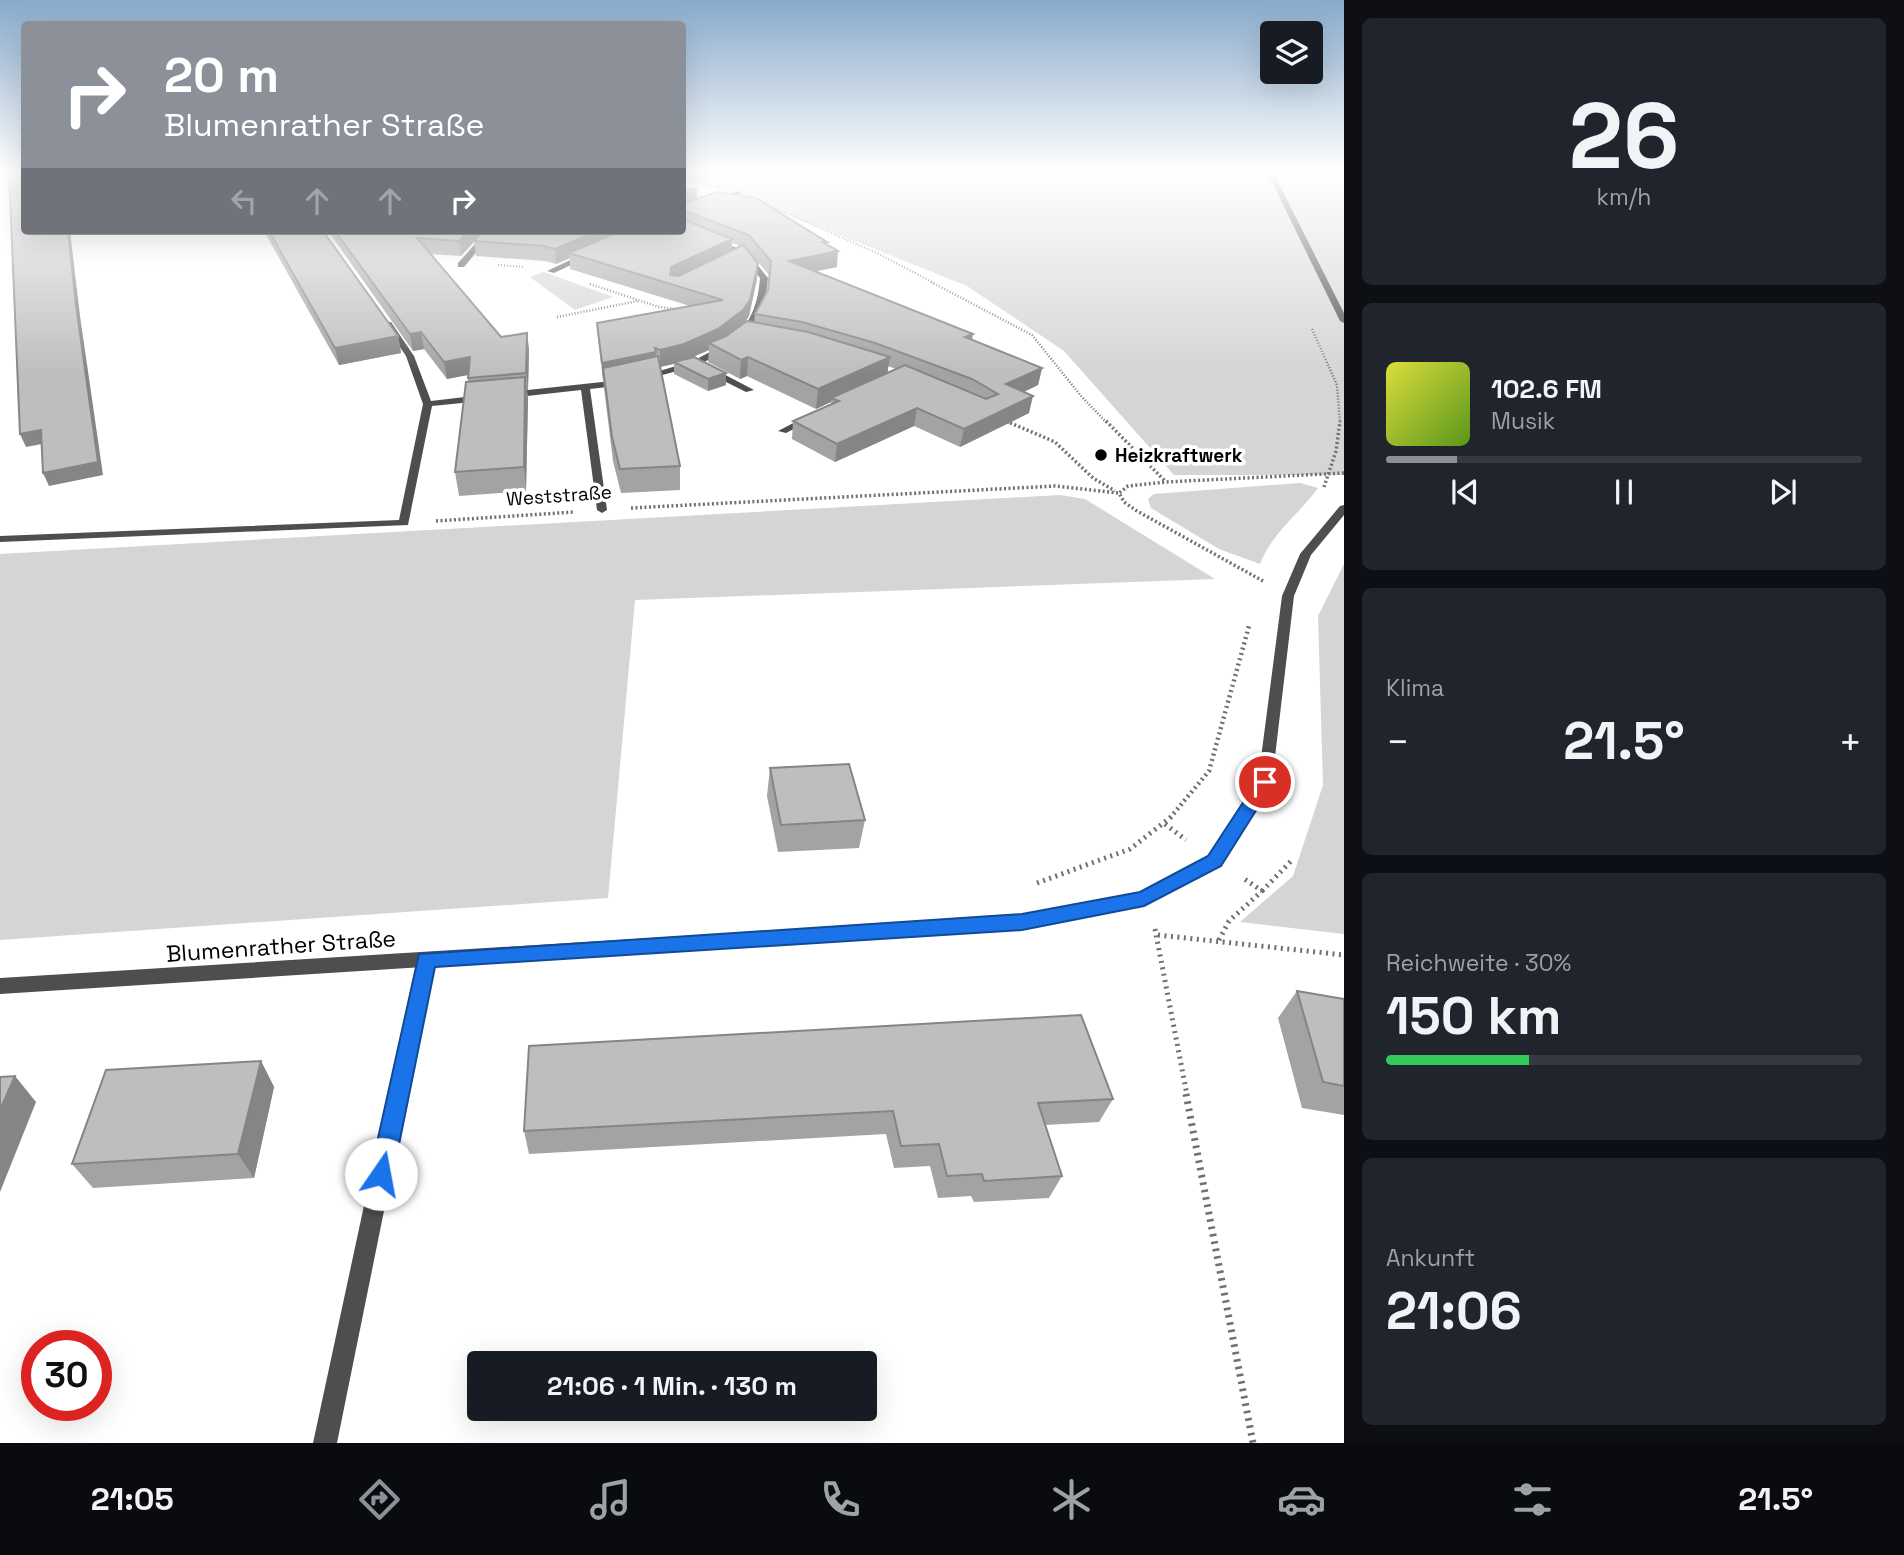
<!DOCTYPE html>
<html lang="de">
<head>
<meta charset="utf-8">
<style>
  :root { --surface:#171b24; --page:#20242c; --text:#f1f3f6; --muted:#9ea1a6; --line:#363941; --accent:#8c9099 }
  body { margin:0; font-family:"Space Grotesk",sans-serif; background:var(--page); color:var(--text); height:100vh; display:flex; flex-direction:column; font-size:26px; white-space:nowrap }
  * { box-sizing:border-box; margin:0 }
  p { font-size:23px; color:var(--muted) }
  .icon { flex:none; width:38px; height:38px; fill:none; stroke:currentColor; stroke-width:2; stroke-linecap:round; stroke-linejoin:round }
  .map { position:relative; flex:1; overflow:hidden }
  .details { display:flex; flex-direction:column; gap:18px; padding:18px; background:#0d0f14; width:560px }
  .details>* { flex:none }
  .hud { position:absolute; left:21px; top:21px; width:665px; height:214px; border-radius:7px; box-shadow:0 7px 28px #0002; background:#8c9099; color:#fff; overflow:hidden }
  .buttons { position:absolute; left:1260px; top:21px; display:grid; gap:14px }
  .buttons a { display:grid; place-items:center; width:63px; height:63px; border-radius:7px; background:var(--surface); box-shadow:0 7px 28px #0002; font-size:35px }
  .speed { position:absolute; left:21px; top:1330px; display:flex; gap:14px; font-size:35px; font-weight:700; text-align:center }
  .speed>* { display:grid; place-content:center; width:91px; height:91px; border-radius:50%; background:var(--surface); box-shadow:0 7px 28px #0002; line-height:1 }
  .speed .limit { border:10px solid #d22; background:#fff; color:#111 }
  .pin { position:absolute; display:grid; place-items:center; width:60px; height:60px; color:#fff; margin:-30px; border:4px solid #fff; border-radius:50%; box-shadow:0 2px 7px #0007 }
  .me { position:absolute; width:77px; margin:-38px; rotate:12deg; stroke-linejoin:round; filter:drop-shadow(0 0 5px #0008) }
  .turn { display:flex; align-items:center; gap:24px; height:147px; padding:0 28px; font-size:32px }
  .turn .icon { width:91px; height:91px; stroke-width:2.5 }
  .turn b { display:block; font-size:49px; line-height:60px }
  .lanes { display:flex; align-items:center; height:66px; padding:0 28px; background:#0003; justify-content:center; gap:35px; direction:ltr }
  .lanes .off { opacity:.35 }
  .big { font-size:52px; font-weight:800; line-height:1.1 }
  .details .card { flex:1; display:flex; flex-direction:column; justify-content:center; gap:10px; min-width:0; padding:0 24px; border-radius:10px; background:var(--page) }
  .details .dial { align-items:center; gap:0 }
  .dial b { font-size:91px; line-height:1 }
  .song { display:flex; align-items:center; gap:21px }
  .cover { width:84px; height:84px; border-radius:10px; background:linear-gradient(135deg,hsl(60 70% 55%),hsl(90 70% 35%)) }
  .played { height:7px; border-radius:4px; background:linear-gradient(90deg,var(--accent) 15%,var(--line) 15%) }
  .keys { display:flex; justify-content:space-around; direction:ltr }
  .heat { display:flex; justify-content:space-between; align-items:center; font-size:38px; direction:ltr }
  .charge { height:10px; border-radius:5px; background:linear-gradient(90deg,#34c759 30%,var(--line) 0) }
  .trip { position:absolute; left:467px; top:1351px; width:410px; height:70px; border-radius:7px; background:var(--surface); box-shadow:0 7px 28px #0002; font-weight:800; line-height:70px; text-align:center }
  .menu { display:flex; height:112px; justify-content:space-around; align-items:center; background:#090b0e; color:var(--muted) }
  .menu .icon { width:49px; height:49px }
  .menu .current { color:var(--accent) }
  .menu b { font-size:32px; color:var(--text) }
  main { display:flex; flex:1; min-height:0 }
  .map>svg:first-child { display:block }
  .green { fill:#d5d5d5 }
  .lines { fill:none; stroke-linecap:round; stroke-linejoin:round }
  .path-far5 { stroke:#707070; stroke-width:2; stroke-dasharray:1 2; stroke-linecap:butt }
  .path-far4 { stroke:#707070; stroke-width:2.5; stroke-dasharray:1 2; stroke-linecap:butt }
  .path-far3 { stroke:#707070; stroke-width:3.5; stroke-dasharray:2 2.5; stroke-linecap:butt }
  .path-far2 { stroke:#707070; stroke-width:4.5; stroke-dasharray:2 3.5; stroke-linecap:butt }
  .path-far1 { stroke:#707070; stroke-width:5; stroke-dasharray:2 4.5; stroke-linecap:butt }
  .path { stroke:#707070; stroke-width:7; stroke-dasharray:2.5 5; stroke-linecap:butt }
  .minor { fill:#4e4e4e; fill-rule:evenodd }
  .tertiary { fill:#4e4e4e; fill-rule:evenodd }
  .wall { fill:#a3a3a3; fill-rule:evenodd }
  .shaded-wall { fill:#858585 }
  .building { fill:#bebebe; stroke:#858585; stroke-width:2 }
  .route { fill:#1a73e8; stroke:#114b97; stroke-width:2 }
  .poi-dot { fill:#000; stroke:#fff; stroke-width:2.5 }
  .labels { text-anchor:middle; stroke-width:7; stroke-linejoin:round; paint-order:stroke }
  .far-poi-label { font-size:19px; font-weight:bold; fill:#000; stroke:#fff; text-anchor:start }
  .far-street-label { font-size:19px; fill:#000; stroke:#fff }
  .street-label { font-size:23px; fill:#000; stroke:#fff }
</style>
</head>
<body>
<main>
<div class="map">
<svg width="1344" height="1443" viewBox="0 0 1344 1443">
  <rect width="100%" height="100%" fill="#fff"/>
  <g class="green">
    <polygon points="682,172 1344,172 1344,475 1174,475 1064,351 967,286 745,197 683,179"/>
    <polygon points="544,272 613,297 575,310 530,277"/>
    <path d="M1300 483 1318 488C1299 514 1272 533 1260 564L1219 549 1151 508 1148 499 1154 494Z"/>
    <polygon points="1060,495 1085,499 1215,579 635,600 608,898 0,940 0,554"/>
    <polygon points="1344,564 1344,934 1240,922 1293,876 1323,785 1318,616"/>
  </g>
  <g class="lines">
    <g class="path-far5">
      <polyline points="682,175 695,179"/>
      <polyline points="765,204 877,253 934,283"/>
      <polyline points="498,265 525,267"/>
    </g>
    <g class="path-far4">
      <polyline points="931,282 1032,335 1081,396 1107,423"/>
      <polyline points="590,284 659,307 676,309"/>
      <polyline points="557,317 638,301"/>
      <polyline points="1312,329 1337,385 1340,423"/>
      <polyline points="1006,421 1010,423"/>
    </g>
    <g class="path-far3">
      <polyline points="1006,421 1055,442 1093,478 1115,491"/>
      <polyline points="1106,421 1166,482"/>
      <polyline points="1324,487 1336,451 1340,421"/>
      <polyline points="631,508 1055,486 1119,493"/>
      <polyline points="436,521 574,512"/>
      <polyline points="1263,581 1137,511 1124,502 1119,493 1128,486 1166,482 1344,473"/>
    </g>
    <polyline class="path-far2" points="1170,818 1209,771 1249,626"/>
    <g class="path-far1">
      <polyline points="1165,824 1186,840"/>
      <polyline points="1037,883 1130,849 1171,817"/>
      <polyline points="1262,891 1293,859"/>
      <polyline points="1155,929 1187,1095"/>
      <polyline points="1158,935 1344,955"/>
      <polyline points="1219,940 1229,921 1262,891 1243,878"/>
    </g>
    <polyline class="path" points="1186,1094 1253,1443"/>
    <g class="minor">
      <polygon points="739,191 741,194 682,217 682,212"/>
      <path d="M682 226 747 252 768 278C766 302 761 322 743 339L736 337C752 319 758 303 760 278L741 256 682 231Z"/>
      <polygon points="487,231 494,231 464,267 458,267 458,263"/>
      <polygon points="583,254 590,256 554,273 547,271"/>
      <polygon points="385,322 391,322 414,356 431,401 482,395 487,398 482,401 432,406 408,525 0,542 0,536 399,520 423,404 406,356 384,324"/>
      <polygon points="723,345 727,348 726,350 699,365 644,380 639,377 693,361"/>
      <polygon points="706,368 712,368 754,390 746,392 706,372"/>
      <polygon points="621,380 624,381 624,385 590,389 607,510 602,513 597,510 581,390 509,398 504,395 509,392"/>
      <polygon points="805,417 813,419 786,433 778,431"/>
      <polygon points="426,952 432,954 435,959 337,1443 313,1443 417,959 420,954"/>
    </g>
    <g class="tertiary">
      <polygon points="1267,172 1273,172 1344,313 1344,323 1340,321"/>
      <polygon points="1344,505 1344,515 1311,555 1294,596 1272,782 1221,865 1144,906 1022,929 0,994 0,978 1022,915 1141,893 1209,857 1258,781 1282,596 1300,554 1340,506"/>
    </g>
  </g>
  <g class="wall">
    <path d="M682 188 697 190V199L827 242V245L837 267 814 271 972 340 1042 368 1038 385 1024 392 1029 413 960 447 914 426 835 462 792 439 793 421 831 405V402L816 409 747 376 740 379 708 362 709 350 689 358 726 385 708 391 674 374V364L660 367 680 466V490L621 493 613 461 598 339 597 323 690 306 570 269V258L556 264 545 261 476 256 474 241 481 234 461 256 430 254 501 337 529 349 528 390H527L528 399 526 491 459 496 455 472 468 382V375L447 379 424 349 413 351 328 231H682ZM732 243 740 246 732 251ZM746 249 748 250 769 275 768 290 755 314 754 323H744L749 316 757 279 758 263ZM888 366 896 369 887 372Z"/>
    <polygon points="264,231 323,231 398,336 401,353 339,365"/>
    <polygon points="770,768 865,820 859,848 778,852 767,796"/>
    <polygon points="1297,991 1344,999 1344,1115 1302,1108 1278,1018"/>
    <polygon points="261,1061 274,1087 254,1178 93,1188 72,1164"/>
    <polygon points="1113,1099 1099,1122 1045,1125 1062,1176 1049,1198 974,1202 971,1196 938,1198 930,1166 894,1168 886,1134 529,1154 524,1131"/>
  </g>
  <g class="shaded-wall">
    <polygon points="697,190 697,204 682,209 682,195"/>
    <polygon points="68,231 70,231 80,316 103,475 49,486 43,473 76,305"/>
    <polygon points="468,231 483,231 461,256 459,241"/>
    <polygon points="598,231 632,231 569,253 570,258 556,264 555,249"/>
    <polygon points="732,239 731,254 670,284 671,267"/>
    <polygon points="823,242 827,242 826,254 838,251 837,267 787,277 789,261"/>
    <polygon points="758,263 757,279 749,316 742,326 718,346 709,343 709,350 684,361 660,367 660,350 684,344"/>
    <polygon points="421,332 424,349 413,351 410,334"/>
    <polygon points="527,333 529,349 528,390 526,373"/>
    <polygon points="973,334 970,350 965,337"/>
    <polygon points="398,336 401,353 339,365 335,348"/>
    <polygon points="656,352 656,369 603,368 603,380 602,363"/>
    <polygon points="470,357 472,374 447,379 444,362"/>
    <polygon points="748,357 747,376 740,379 741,360"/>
    <polygon points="890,357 887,376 831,398 831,402 816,409 818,389"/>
    <polygon points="1042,368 1038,385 1002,402 1006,384"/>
    <polygon points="726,373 726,385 708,391 708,379"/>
    <polygon points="525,377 528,399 526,491 524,467"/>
    <polygon points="1033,396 1029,413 960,447 964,429"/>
    <polygon points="917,408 914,426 835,462 837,444"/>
    <polygon points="41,430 47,443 26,447 20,434"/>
    <polygon points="261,1061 274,1087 254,1178 238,1154"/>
    <polygon points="15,1076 36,1102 0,1192 0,1110"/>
  </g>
  <g class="building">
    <polygon points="9,172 24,172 24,231 68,231 76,305 98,462 43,473 41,430 20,434"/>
    <polygon points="682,188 697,190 682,195"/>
    <polygon points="717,192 756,198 827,242 823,242 838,251 789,261 973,334 965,337 1042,368 1006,384 1033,396 964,429 917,408 837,444 793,421 839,401 831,398 905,365 986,399 998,394 972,379 875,343 802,322 755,314 768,290 771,261 749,235 682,210 682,204"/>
    <polygon points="682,219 732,239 671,267 670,275 679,276 743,245 758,263 750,300 743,310 718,329 684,344 660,350 655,348 656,352 602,363 597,323 723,300 569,253 621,231 682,231"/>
    <polygon points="269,231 323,231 398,336 335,348"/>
    <polygon points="335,231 468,231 459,241 417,238 501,337 527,333 526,373 468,378 470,357 444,362 421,332 410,334"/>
    <polygon points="483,231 598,231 555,249 544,246 474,241"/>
    <polygon points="747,321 808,332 890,357 818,389 748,357 741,360 709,343 726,336"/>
    <polygon points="658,356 680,466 620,469 612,437 603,368"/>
    <polygon points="694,357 726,373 708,379 674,362"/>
    <polygon points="525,377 524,467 455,472 466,382"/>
    <polygon points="849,764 865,820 781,825 770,768"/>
    <polygon points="1297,991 1344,999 1344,1086 1323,1082"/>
    <polygon points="1081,1015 1113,1099 1038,1103 1062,1176 984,1181 982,1174 947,1176 939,1144 901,1146 893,1111 524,1131 529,1046"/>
    <polygon points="261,1061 238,1154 72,1164 106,1070"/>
    <polygon points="15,1076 0,1110 0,1077"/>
  </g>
  <linearGradient id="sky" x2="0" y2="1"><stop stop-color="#89aaca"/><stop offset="0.46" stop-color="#fff"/><stop offset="1" stop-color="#fff" stop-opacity="0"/></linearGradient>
  <rect width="1344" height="374" fill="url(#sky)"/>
  <polygon class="route" points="1265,776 1274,782 1221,866 1144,906 1022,930 435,967 393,1174 389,1183 381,1186 373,1183 370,1174 419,954 1022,914 1140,892 1208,856 1259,778"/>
  <circle class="poi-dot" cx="1101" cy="455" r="7"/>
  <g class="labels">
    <g class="far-poi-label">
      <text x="1115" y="462">Heizkraftwerk</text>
    </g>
    <g class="far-street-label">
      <text transform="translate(559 495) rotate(-4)" y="7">Weststraße</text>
    </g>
    <g class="street-label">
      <text transform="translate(281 946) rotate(-4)" y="8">Blumenrather Straße</text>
    </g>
  </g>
</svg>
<div class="buttons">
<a><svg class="icon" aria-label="layers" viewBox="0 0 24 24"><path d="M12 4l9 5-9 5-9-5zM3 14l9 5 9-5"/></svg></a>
</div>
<div class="speed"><div class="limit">30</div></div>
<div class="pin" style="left:1265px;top:782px;background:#d93025"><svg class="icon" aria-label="arrive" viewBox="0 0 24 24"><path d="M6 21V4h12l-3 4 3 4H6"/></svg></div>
<svg class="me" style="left:381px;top:1174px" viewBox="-20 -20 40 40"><circle r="19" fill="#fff"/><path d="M0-13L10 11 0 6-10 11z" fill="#1a73e8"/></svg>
<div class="trip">21:06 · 1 Min. · 130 m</div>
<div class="hud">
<div class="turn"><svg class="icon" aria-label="right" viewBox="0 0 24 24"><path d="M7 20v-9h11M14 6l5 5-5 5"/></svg><div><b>20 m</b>Blumenrather Straße</div></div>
<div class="lanes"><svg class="icon off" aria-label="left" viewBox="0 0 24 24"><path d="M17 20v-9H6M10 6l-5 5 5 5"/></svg><svg class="icon off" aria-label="ahead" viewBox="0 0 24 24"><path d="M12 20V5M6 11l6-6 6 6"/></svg><svg class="icon off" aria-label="ahead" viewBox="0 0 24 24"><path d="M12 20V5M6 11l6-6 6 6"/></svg><svg class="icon" aria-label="right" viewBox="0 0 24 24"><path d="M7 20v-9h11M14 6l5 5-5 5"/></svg></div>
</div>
</div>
<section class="details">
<div class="card dial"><b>26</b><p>km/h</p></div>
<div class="card">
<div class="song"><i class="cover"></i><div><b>102.6 FM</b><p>Musik</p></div></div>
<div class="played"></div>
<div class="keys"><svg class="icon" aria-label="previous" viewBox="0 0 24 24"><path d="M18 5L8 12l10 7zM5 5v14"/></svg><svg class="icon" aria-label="pause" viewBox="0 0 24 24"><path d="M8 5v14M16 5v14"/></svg><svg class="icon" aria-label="next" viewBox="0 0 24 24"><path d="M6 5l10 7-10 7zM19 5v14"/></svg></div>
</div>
<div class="card"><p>Klima</p>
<div class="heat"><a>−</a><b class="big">21.5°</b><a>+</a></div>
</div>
<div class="card"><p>Reichweite · 30%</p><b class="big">150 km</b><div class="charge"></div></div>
<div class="card"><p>Ankunft</p><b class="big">21:06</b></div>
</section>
</main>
<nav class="menu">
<b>21:05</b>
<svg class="icon current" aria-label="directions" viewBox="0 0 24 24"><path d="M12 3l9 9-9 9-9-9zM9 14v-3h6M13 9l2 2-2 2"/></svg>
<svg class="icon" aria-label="music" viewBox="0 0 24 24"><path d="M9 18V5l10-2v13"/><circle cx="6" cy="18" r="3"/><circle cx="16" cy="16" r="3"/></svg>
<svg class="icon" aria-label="phone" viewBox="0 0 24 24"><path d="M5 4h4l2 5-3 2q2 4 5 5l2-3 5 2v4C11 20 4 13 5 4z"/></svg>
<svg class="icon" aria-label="climate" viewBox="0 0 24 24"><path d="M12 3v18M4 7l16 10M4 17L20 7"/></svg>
<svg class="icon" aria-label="car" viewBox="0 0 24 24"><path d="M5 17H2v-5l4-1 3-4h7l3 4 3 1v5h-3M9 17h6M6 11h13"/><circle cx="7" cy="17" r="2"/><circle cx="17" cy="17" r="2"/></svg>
<svg class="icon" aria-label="filters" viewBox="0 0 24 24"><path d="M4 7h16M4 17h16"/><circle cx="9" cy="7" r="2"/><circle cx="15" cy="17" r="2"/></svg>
<b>21.5°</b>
</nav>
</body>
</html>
